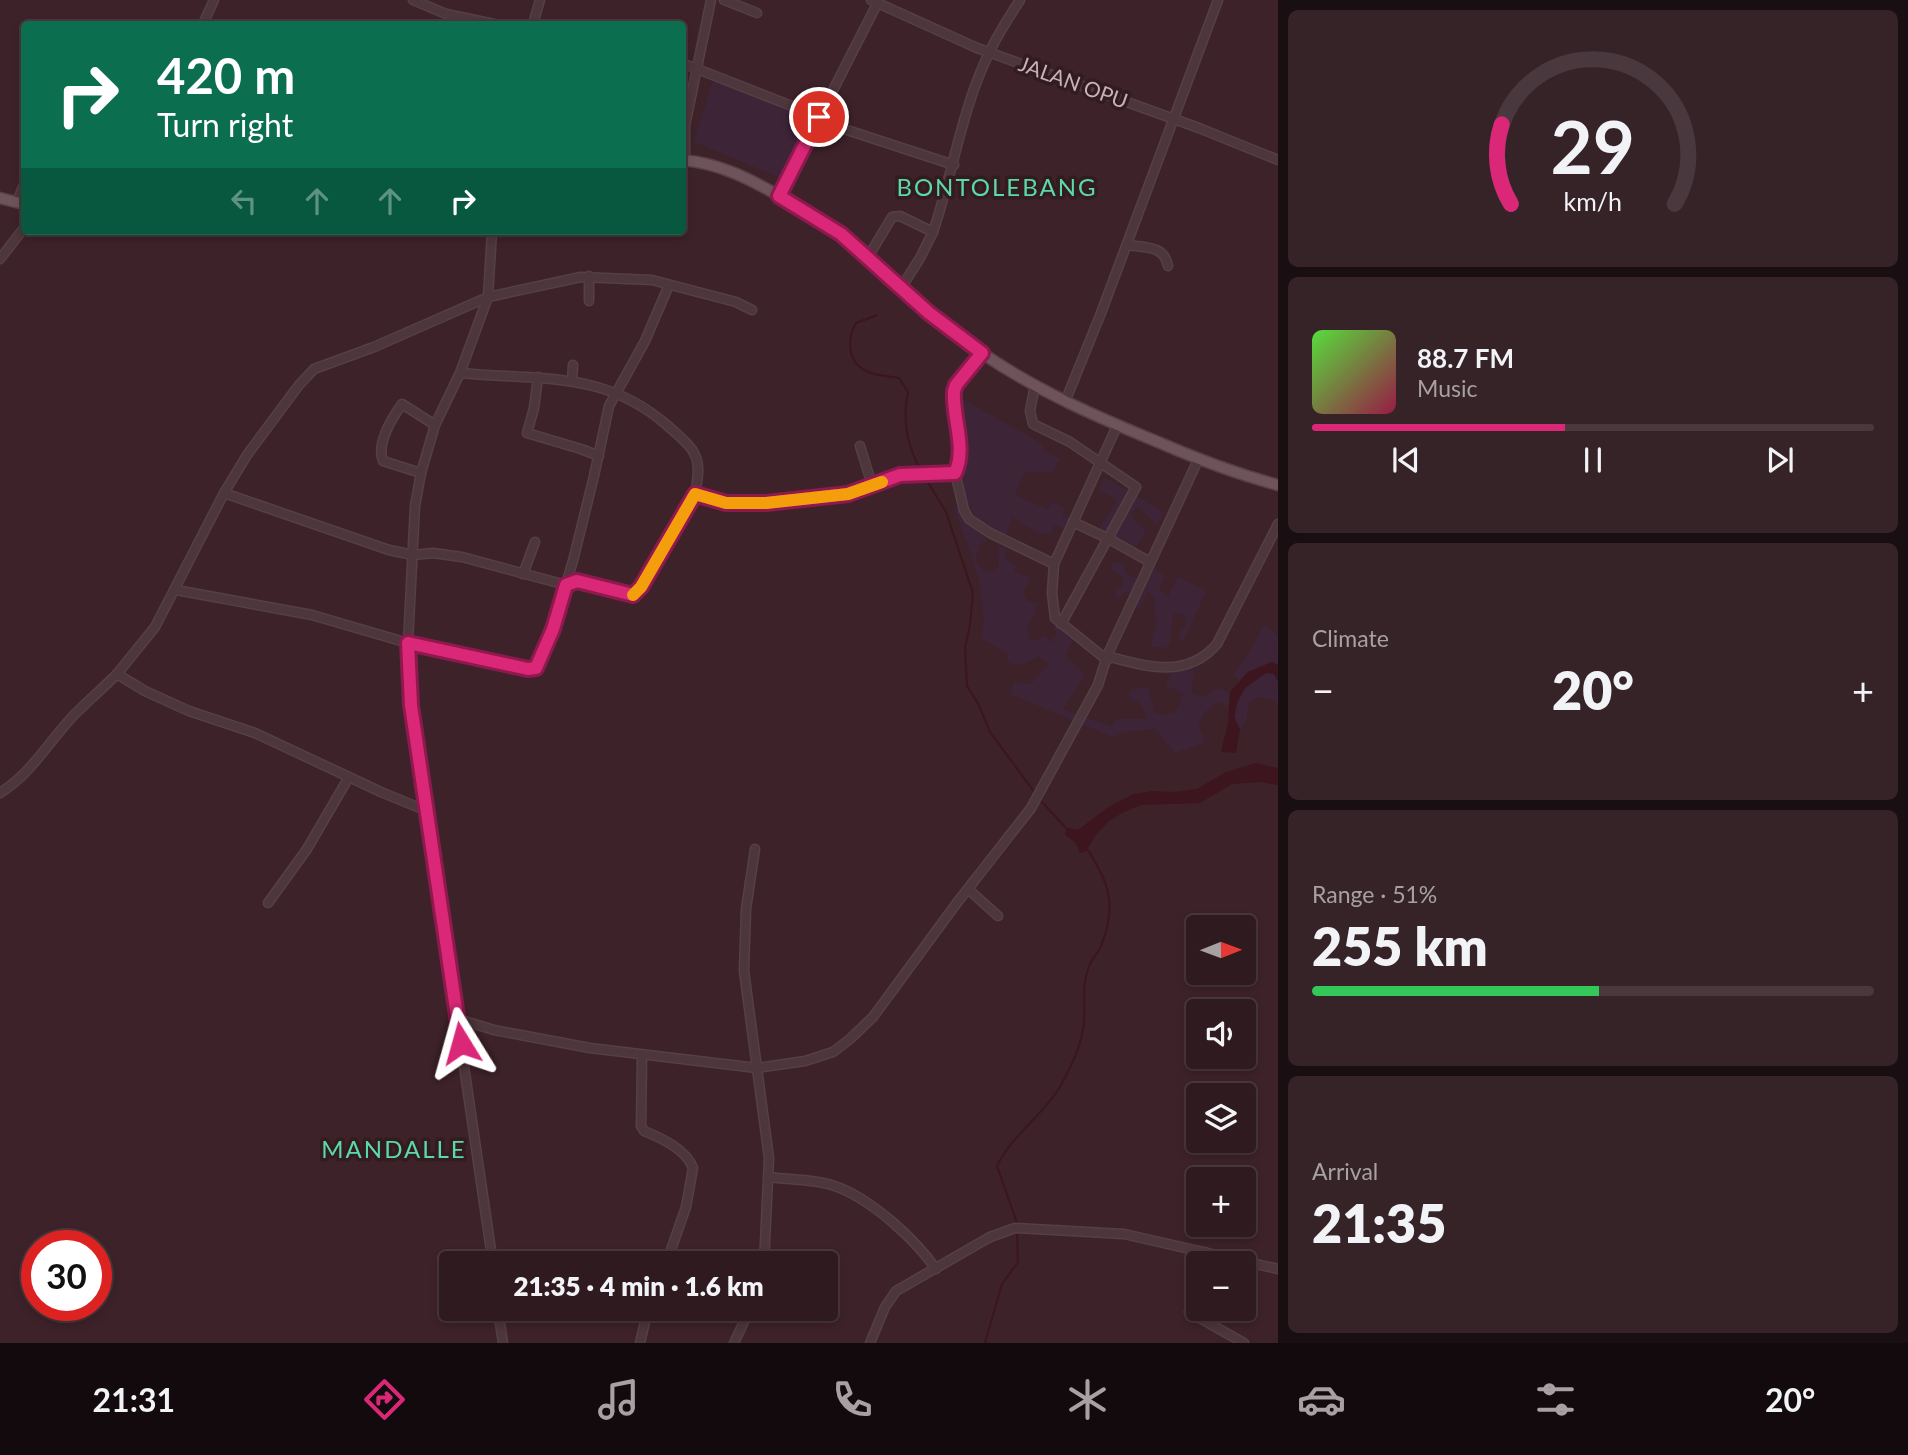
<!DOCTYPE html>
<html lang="en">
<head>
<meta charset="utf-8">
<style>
  :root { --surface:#2e1a1f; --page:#362328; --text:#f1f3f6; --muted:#a7a1a4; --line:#49383d; --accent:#db2777 }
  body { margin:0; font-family:Lato,sans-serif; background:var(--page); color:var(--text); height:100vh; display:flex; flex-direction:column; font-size:26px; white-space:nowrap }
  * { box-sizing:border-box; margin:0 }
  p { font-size:23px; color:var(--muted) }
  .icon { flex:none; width:38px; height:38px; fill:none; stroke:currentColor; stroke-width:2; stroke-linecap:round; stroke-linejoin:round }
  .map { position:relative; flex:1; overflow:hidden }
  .details { display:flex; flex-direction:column; gap:10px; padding:10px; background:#190e11; width:630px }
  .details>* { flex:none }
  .hud { position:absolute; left:21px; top:21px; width:665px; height:214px; border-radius:7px; box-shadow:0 4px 10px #0003,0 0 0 2px var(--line); background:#0b6e4f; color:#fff; overflow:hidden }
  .needle { width:46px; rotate:89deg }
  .controls { position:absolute; left:1186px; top:915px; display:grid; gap:14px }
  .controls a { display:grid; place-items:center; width:70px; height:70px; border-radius:7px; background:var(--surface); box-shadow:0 4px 10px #0003,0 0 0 2px var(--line); font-size:35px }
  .speed { position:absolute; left:21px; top:1230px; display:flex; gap:14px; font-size:35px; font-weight:700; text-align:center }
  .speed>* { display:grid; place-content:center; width:91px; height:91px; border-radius:50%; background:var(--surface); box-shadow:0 4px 10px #0003,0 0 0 2px var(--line); line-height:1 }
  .speed .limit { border:10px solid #d22; background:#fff; color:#111 }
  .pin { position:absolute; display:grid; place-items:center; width:60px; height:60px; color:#fff; margin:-30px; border:4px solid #fff; border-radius:50%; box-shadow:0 2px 7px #0007 }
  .me { position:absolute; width:77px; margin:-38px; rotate:352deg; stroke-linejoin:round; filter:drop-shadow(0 0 5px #0008) }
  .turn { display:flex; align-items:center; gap:24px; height:147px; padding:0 21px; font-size:32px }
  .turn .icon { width:91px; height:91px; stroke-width:2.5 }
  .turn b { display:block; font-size:49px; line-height:60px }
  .lanes { display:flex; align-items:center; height:66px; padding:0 21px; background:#0003; justify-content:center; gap:35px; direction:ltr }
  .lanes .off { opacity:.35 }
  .big { font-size:52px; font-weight:800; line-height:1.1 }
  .details .widget { flex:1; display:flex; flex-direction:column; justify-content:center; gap:10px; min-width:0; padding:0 24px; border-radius:10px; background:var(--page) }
  .details .dial { align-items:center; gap:0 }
  .dial svg { height:182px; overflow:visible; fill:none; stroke:var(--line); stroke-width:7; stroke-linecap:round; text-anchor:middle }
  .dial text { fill:var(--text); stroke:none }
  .song { display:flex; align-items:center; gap:21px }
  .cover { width:84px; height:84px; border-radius:10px; background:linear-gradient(135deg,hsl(110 70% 55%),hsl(340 70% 35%)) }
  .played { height:7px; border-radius:4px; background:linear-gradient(90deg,var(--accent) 45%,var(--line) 45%) }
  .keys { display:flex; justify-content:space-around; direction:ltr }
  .heat { display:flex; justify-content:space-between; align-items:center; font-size:38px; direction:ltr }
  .charge { height:10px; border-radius:5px; background:linear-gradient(90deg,#34c759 51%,var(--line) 0) }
  .trip { position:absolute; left:439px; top:1251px; width:399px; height:70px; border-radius:7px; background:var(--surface); box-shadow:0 4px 10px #0003,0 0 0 2px var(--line); font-weight:800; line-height:70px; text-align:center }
  .tab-bar { display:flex; height:112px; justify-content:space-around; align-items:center; background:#120a0c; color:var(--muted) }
  .tab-bar .icon { width:49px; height:49px }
  .tab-bar .active { color:var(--accent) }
  .tab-bar b { font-size:32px; color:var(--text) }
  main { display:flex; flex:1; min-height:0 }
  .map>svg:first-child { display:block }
  .green { fill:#3e2437 }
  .water { fill:#3c151e }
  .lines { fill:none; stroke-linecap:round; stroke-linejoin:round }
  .stream { stroke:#3c151e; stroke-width:2 }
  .minor-casing { stroke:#563f45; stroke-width:11 }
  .major-casing { stroke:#563f45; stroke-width:13 }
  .minor { stroke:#4d363c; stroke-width:8 }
  .major { stroke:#6e545a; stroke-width:10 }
  .route-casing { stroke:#8e194d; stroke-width:18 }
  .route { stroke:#db2777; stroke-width:12 }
  .slow { stroke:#f59e0b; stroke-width:12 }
  .labels { text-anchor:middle; stroke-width:7; stroke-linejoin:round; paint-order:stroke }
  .street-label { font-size:21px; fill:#c9b2b7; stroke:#321b21 }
  .quarter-label { font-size:24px; letter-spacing:2px; fill:#5cd9a8; stroke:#321b21 }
</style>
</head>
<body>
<main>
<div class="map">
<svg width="1278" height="1343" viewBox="0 0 1278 1343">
  <rect width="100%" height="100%" fill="#3d2229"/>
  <g class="green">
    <polygon points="714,77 810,117 783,179 694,142"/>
    <polygon points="954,390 968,402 1043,444 1043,451 1060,459 1053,472 1024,473 1015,495 1047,509 1052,502 1066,509 1062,516 1077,520 1071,532 1055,525 1051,535 1037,532 1012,517 1006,535 1029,545 1025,551 980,524 955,479 960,475 961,459"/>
    <polygon points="1104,477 1164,512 1157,525 1138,507 1131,513 1136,523 1146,529 1135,550 1098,530 1117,501 1108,494 1098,492"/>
    <path d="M959 503 971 524 987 540 979 545 976 560 981 569 990 572 999 567 998 545 1006 548V560L1017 566 1014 571 1030 578 1023 592 1027 601 1038 603 1034 616 1027 627 1029 640H1037L1044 635 1050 642 1057 634 1053 626 1059 622 1064 632 1072 633V642L1065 655 1085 675 1063 709 1112 727 1116 719H1148L1139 701 1132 700 1129 696 1131 690 1148 686 1155 714H1174L1179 706 1183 693 1165 685 1175 667 1195 670 1191 693 1204 697 1216 688 1230 692 1228 708 1220 702C1207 707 1203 714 1198 726L1204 738 1203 743 1175 753 1155 729 1131 731 1112 737 1010 694 1014 681 1023 684H1031L1049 664 1038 656C1028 662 1020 669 1008 662L1007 653 984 640H981C991 597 968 548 954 508Z"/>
    <polygon points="1113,561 1125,564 1125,573 1134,577 1147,578 1150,573 1146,562 1165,576 1159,590 1168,596 1178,577 1206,591 1183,642 1179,638 1181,629 1186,628 1185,614 1173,614 1170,645 1164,648 1150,647 1157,624 1153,608 1155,598 1148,592 1139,608 1132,605 1135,597 1126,591 1119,599 1115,595 1115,590 1123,586 1122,577 1111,570"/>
    <polygon points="1264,624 1278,635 1278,665 1272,662 1248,672 1239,680 1233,675 1249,653"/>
    <path d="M1266 673 1274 674 1278 681V706L1275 701 1261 697 1249 702 1246 722 1240 729C1225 706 1247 684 1266 673Z"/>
  </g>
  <g class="water">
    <polygon points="1272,662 1278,665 1278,681 1274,674 1266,673 1245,688 1238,701 1234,717 1240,729 1236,753 1221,752 1228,723 1230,692 1248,672"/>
    <polygon points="1256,763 1278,768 1278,785 1260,782 1232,784 1200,803 1141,805 1122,813 1108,822 1096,835 1086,851 1080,853 1075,842 1065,835 1066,829 1069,828 1078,830 1107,808 1133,794 1153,791 1173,792 1197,789 1226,772"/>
  </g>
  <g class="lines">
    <g class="stream">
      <path d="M877 315 856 323C847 339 847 362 866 371 876 376 889 376 899 378L908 392C902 422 907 445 921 471"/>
      <polyline points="924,476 946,512 973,593 970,625 965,647 967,686 979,705 990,732 1035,793"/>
      <polyline points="1040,800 1067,829"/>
      <path d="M1017 1223 997 1166C1012 1135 1042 1116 1060 1087 1071 1067 1082 1045 1084 1022 1085 1004 1082 986 1088 969 1090 960 1098 954 1101 946 1107 932 1111 913 1109 899 1107 881 1097 865 1088 850"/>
      <polyline points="985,1343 1002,1284 1018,1262 1017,1233"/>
    </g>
    <defs>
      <g id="minor">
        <polyline points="413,0 446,14 494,24"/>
        <polyline points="724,0 757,13"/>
        <polyline points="871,0 977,48 1199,128 1278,160"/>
        <polyline points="203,24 214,0"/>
        <polyline points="533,24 540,0"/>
        <polyline points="682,63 797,108 847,130 954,165"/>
        <polyline points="685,160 685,126 711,0"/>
        <polyline points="779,196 879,0"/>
        <polyline points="17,202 23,187"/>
        <polyline points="492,231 488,297 460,373 435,425 421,473 415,506 408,643 411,705 493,1264"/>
        <path d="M1127 245C1146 248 1164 245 1168 266"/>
        <path d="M868 257 892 217 900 216 933 232C953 173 962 107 990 51 998 34 1009 17 1020 0"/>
        <polyline points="0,259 24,228"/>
        <polyline points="589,276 589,301"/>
        <polyline points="901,288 920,258 933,232"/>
        <polyline points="982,353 956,385 954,391 960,451 960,460 955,473 964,510 969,519 990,533 1054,564 1052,593 1055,618 1107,660"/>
        <path d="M460 373C539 381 603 369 668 426 696 451 703 455 695 494"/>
        <polyline points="538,377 534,408 527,433 581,449 599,456"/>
        <polyline points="572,380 573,365"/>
        <polyline points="1035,385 1030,411 1033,424 1070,442 1136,487 1061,624"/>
        <polyline points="1065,402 1101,313 1218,0"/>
        <polyline points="860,446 872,485"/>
        <path d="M421 473 383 461C376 444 392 418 402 404L435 425"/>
        <polyline points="224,493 389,550 413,555 433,553 462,557 566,585 577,581 629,596 633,595 641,587 695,494 715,502 736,505 766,503 848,494 900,475 955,473"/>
        <polyline points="1073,522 1109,539 1150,562"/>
        <polyline points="1054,564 1117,426"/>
        <polyline points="523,574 535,542"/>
        <polyline points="176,590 312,615 408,643 528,669 536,668 553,629 574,557 594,476 609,406 645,341 669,285"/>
        <path d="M1107 656C1147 667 1187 679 1217 644L1278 524"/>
        <polyline points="117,674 155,627 224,493 247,455 299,385 314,369 374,347 488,297 581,277 652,280 736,302 752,310"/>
        <path d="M0 793C32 773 49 741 74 715 88 701 103 688 117 674L145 691 189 711 255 733 381 792 427 811"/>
        <polyline points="755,849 746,909 744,971 769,1158 764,1264"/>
        <polyline points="968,889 998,916"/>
        <polyline points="268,903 307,849 349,777"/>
        <polyline points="458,1019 494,1030 590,1048 757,1068 805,1061 833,1052 850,1039 873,1017 956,904 1031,808 1098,685 1107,656 1198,460"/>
        <path d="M642 1056 641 1126 644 1131C661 1138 686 1149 693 1168L686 1207 666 1264"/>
        <path d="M769 1177C791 1180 819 1179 840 1188 874 1202 915 1239 936 1269"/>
        <polyline points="1202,1264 1205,1252"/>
        <polyline points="1199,1274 1189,1312 1244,1343"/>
        <polyline points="498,1309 503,1343"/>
        <polyline points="640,1343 648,1309"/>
        <polyline points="734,1343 750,1309"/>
        <polyline points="870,1343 885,1307 896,1291 990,1237 1015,1228 1124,1234 1278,1269"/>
      </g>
      <g id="major">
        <path d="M682 160C719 163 750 179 781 197 800 207 819 217 836 230 887 269 929 317 982 353 1037 391 1097 417 1158 442 1197 459 1237 474 1278 485"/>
        <polyline points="0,198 24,204"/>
      </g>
    </defs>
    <use href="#minor" class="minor-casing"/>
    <use href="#major" class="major-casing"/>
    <use href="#minor" class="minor"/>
    <use href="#major" class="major"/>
  </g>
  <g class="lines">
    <defs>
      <path id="route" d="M461 1043 411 705 408 643 528 669 536 668 553 629 566 585 577 581 633 595 641 587 695 494 726 503H766L848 494 900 475 955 473C967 448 952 417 954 391L956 385 982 353 929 313 841 234 779 196 819 117"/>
    </defs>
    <use href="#route" class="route-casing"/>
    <use href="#route" class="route"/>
    <polyline class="slow" points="633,595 641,587 695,494 726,503 766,503 848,494 882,482"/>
  </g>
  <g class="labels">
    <g class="street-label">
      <text transform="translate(1073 83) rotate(20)" y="7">JALAN OPU</text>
    </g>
    <g class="quarter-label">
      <text x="997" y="196">BONTOLEBANG</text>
      <text x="394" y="1158">MANDALLE</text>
    </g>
  </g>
</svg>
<div class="controls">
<a><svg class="needle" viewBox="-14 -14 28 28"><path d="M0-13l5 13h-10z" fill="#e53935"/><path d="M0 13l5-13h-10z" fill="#a7a1a4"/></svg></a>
<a><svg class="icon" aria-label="sound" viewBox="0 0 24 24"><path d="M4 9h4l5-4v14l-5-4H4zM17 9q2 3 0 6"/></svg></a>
<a><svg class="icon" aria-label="layers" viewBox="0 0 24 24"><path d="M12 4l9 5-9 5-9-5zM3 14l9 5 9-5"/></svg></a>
<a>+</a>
<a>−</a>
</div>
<div class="speed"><div class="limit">30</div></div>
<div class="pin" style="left:819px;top:117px;background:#d93025"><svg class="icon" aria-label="arrive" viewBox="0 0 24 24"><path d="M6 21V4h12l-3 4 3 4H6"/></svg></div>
<svg class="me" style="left:461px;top:1043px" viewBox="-20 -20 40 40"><path d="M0-17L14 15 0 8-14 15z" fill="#db2777" stroke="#fff" stroke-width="4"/></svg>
<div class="trip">21:35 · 4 min · 1.6 km</div>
<div class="hud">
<div class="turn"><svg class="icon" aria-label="right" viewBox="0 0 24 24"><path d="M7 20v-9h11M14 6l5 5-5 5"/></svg><div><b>420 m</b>Turn right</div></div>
<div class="lanes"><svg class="icon off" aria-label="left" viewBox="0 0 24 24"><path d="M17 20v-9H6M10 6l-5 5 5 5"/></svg><svg class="icon off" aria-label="ahead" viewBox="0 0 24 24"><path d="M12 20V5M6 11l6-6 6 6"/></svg><svg class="icon off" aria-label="ahead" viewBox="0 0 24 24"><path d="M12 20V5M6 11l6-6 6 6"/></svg><svg class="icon" aria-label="right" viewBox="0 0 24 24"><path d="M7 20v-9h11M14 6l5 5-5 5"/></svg></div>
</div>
</div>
<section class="details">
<div class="widget dial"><svg viewBox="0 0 100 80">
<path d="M14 69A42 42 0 1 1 86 69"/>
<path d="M14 69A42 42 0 0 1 10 34" stroke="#db2777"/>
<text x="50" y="56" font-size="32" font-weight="700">29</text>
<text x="50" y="72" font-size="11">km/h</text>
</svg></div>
<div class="widget">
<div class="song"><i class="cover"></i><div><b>88.7 FM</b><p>Music</p></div></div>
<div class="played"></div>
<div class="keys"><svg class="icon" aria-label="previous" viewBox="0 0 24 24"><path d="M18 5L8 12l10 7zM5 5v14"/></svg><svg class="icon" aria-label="pause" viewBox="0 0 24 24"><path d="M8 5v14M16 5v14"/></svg><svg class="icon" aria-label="next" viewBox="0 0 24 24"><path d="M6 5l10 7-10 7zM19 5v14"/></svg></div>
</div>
<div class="widget"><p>Climate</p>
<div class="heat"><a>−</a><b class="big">20°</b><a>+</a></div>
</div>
<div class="widget"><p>Range · 51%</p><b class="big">255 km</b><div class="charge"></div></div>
<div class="widget"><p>Arrival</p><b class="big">21:35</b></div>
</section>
</main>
<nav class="tab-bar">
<b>21:31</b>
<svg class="icon active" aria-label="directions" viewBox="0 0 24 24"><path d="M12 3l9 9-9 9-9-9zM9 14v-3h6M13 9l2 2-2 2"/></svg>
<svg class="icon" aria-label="music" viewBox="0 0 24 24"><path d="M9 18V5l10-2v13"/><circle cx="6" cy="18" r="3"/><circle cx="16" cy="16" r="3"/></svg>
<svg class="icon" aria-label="phone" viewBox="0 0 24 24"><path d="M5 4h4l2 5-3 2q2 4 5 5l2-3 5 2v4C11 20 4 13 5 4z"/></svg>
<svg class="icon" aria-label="climate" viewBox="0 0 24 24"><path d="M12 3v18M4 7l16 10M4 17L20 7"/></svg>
<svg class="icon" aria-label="car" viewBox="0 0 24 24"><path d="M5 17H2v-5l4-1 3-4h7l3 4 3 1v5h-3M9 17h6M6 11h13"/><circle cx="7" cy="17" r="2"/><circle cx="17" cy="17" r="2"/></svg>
<svg class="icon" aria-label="filters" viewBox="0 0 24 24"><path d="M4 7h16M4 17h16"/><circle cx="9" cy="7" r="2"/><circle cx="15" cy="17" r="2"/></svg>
<b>20°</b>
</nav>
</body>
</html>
